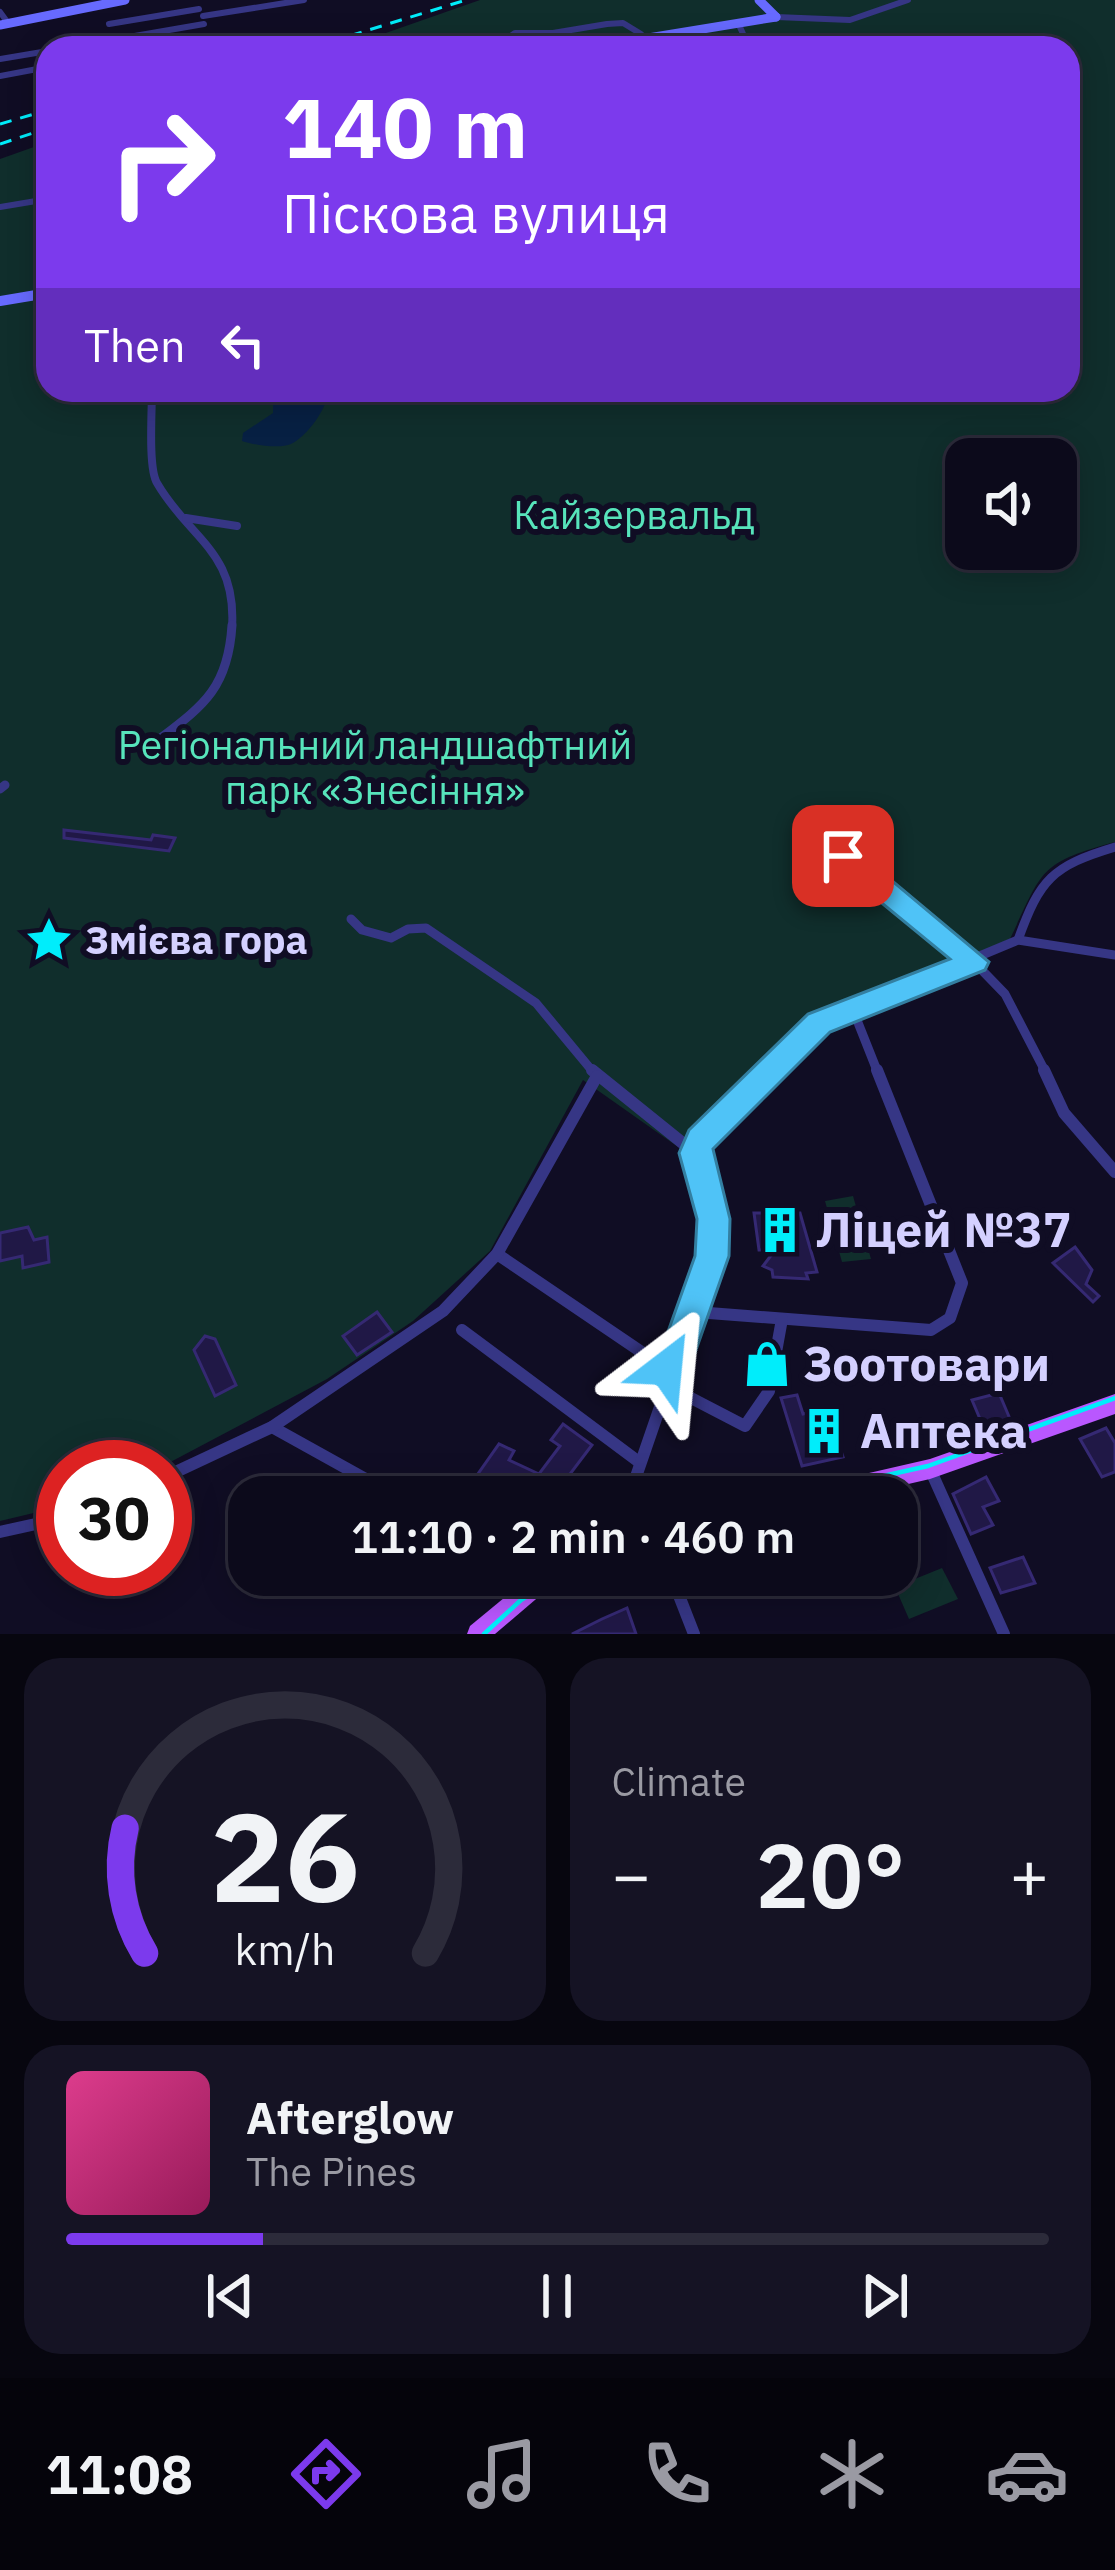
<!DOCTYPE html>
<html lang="en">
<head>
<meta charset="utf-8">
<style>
  :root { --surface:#0c0a1b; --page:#151324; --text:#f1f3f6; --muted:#9a9aa3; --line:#2c2b3a; --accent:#7c3aed }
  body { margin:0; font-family:"IBM Plex Sans",sans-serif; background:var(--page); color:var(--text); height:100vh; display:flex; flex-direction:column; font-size:45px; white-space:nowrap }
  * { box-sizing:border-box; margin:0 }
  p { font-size:39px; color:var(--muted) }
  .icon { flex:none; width:66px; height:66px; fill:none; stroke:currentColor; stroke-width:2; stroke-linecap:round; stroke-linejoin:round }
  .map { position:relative; height:1634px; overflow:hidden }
  .sheet { display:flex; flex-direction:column; gap:24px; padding:24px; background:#07060f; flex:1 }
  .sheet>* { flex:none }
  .top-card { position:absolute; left:36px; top:36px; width:1044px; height:366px; border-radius:36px; box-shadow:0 6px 30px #0003,0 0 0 3px var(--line); background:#7c3aed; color:#fff; overflow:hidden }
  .tools { position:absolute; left:945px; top:438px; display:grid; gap:24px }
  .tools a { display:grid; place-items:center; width:132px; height:132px; border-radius:24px; background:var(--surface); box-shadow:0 6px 30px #0003,0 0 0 3px var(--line); font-size:60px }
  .speed { position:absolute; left:36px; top:1440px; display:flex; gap:24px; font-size:60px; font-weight:700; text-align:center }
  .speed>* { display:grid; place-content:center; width:156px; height:156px; border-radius:50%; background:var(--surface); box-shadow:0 6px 30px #0003,0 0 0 3px var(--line); line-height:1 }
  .speed .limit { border:18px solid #d22; background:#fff; color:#111 }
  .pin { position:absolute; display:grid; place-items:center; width:102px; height:102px; color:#fff; margin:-51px; border-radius:24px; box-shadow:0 6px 18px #0006 }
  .me { position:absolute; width:132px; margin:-66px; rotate:29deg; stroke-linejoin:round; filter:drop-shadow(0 0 9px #0008) }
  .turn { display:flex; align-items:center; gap:42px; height:252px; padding:0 48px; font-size:54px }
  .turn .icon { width:156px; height:156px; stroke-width:2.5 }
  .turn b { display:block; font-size:84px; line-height:102px }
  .then { display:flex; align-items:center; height:114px; padding:0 48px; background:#0003; gap:24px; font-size:45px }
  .big { font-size:90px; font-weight:600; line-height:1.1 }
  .sheet .tile { flex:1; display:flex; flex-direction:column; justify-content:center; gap:18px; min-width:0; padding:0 42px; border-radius:36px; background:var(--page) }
  .sheet .dial { align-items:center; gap:0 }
  .dial svg { height:312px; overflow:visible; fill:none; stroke:var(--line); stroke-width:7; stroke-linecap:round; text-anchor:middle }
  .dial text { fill:var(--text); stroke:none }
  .song { display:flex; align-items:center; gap:36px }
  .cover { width:144px; height:144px; border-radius:18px; background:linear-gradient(135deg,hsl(330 70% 55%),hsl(330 70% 35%)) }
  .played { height:12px; border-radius:6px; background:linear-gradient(90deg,var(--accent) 20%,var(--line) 20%) }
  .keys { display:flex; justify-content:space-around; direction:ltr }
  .heat { display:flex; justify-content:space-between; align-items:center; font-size:66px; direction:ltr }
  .sheet .tiles { flex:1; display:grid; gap:24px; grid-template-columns:1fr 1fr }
  .tile:last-child { grid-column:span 2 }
  .trip { position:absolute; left:228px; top:1476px; width:690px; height:120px; border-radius:36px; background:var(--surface); box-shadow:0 6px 30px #0003,0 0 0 3px var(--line); font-weight:600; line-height:120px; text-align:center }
  .tabs { display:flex; height:192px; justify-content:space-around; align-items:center; background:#05040b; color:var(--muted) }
  .tabs .icon { width:84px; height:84px }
  .tabs .selected { color:var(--accent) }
  .tabs b { font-size:54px; color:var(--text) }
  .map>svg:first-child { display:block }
  .green { fill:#102e2c; fill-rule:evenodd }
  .water { fill:#072043 }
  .building { fill:#201846; stroke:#352973; stroke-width:3 }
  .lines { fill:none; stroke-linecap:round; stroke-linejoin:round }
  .street-far3 { stroke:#363685; stroke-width:6 }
  .street-far2 { stroke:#363685; stroke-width:8 }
  .street-far1 { stroke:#363685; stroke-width:9 }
  .street { stroke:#363685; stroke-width:12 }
  .secondary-far1 { stroke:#676aff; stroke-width:9 }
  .secondary { stroke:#676aff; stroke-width:10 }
  .primary { fill:#b957ff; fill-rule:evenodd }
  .tram { stroke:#00edfb; stroke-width:4.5 }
  .rail { stroke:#00edfb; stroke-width:3; stroke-dasharray:12 9; stroke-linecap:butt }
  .route { fill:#4fc3f7; stroke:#337fa1; stroke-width:3 }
  .labels { text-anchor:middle; stroke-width:12; stroke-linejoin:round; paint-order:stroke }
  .park-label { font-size:39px; fill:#57e4bb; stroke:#100d24 }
  .poi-label { font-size:39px; font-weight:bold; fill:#d4d0ff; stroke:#100d24; text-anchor:start }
  .near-poi-label { font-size:48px; font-weight:bold; fill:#d4d0ff; stroke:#100d24; text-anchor:start }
</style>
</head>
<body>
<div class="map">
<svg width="1115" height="1634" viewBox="0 0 1115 1634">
  <rect width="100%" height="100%" fill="#100d24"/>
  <g class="green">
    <path d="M480 0H1115V842C1038 863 1043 870 1010 939L907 986 814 1021 805 1038 688 1154 583 1080 490 1251 413 1321 327 1379 161 1467H63V1506L0 1521V159L48 142V390H1068V48H343ZM966 459H1056V549H966Z"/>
    <polygon points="853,1196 871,1259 842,1262 825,1201"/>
    <polygon points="942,1568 958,1599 909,1619 895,1587"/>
  </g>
  <path class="water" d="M273 390H328C328 409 306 437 291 444 280 449 254 445 242 441L243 433 273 413Z"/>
  <g class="building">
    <polygon points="64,830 151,840 153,835 175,838 169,851 64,838"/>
    <polygon points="754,1213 800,1213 817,1272 806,1273 808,1279 773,1277 772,1270 763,1266 776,1249 759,1250"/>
    <polygon points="28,1227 34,1240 47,1237 49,1262 23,1268 22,1256 0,1261 0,1233"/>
    <polygon points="1075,1247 1092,1270 1086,1284 1099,1296 1093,1302 1053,1263"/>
    <polygon points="377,1312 392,1332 357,1355 343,1336"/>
    <polygon points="205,1336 215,1339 236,1385 215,1396 194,1350"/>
    <polygon points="999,1393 1010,1419 983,1426 972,1400"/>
    <polygon points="797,1395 803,1414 827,1409 843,1457 802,1466 781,1398"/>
    <polygon points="563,1424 592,1445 558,1490 538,1475 527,1497 480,1497 485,1487 473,1481 499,1444 514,1451 509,1460 539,1474 560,1446 551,1440"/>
    <polygon points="1106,1428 1115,1443 1115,1472 1102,1477 1080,1439"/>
    <polygon points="986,1477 999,1501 983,1507 993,1525 971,1534 953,1494"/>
    <polygon points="1023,1557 1035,1583 1001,1593 990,1568"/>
    <polygon points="627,1608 636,1634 572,1634 602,1619"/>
  </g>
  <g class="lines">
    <g class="street-far3">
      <polyline points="0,12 8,23"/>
      <polyline points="203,16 304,0"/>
      <polyline points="776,17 850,20 908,0"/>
      <polyline points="109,24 199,9"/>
      <polyline points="739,25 744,36 766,48"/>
      <polyline points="65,48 204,24"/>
      <polyline points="157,48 207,39"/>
      <polyline points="494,48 515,33 553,33 607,24 623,23 641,34"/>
      <polyline points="0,59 48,51"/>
      <polyline points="0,76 48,67"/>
      <polyline points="0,207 48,199"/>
    </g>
    <g class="street-far2">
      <path d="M152 390C152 411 148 468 157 483 190 540 237 551 232 628"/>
      <polyline points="186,518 237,526"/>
    </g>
    <g class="street-far1">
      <path d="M153 744C201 707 228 691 232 625"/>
      <polyline points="0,789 5,785"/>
      <polyline points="843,856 974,962 1005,994 1046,1073"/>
      <polyline points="351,919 362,930 391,938 408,929 426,928 536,1003 594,1073"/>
      <path d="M1018 940C1040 879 1052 866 1115 847"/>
      <polyline points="853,1010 878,1073"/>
      <polyline points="769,1073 819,1023 1018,940 1115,955"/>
    </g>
    <g class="street">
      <polyline points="592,1070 695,1153"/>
      <polyline points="1044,1070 1064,1113 1115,1172"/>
      <polyline points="695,1153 701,1140 772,1070"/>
      <polyline points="497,1254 671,1372"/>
      <polyline points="696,1312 931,1330 950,1318 962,1283 877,1070"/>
      <polyline points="462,1330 639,1462"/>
      <polyline points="666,1385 745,1426 769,1391 782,1319"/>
      <polyline points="272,1427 398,1497"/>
      <polyline points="930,1469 1004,1634"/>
      <polyline points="165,1477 272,1427 443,1311 497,1254 597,1076"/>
      <polyline points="629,1497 712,1256 713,1219 695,1153"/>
      <polyline points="0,1532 63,1518"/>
      <polyline points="671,1575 694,1634"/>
    </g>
    <g class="secondary-far1">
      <polyline points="759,0 776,17"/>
      <polyline points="0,25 125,0"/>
      <polyline points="587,48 776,17"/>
    </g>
    <polyline class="secondary" points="0,301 48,293"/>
    <g class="primary">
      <polygon points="1115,1394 1115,1414 930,1479 852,1497 798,1497 801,1490 808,1487 930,1459"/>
      <polygon points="532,1575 560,1575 556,1582 495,1634 467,1634 470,1626"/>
    </g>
    <g class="tram">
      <polyline points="789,1497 928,1466 1115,1398"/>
      <polyline points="484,1634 521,1600 561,1575"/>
    </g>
    <g class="rail">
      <polyline points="310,48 466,0"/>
      <polyline points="0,124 48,110"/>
      <polyline points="0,144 48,128"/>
    </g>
  </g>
  <polygon class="route" points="843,845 853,848 989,962 985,970 830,1032 713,1149 730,1219 729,1256 684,1384 671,1389 653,1380 648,1368 660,1354 695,1256 697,1219 679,1153 689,1130 808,1014 950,959 833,863 829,856"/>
  <defs>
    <symbol id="sight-bare" viewBox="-9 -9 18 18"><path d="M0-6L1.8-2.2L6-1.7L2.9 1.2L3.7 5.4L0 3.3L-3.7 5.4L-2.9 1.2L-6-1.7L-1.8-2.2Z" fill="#00edfb" stroke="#100d24" stroke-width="2.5" paint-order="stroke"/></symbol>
    <symbol id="building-bare" viewBox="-9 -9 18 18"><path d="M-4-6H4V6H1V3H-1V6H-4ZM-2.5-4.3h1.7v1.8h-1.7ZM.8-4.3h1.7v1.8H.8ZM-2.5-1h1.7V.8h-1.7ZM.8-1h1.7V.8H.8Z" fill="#00edfb" stroke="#100d24" stroke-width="2.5" paint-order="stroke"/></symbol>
    <symbol id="shop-bare" viewBox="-9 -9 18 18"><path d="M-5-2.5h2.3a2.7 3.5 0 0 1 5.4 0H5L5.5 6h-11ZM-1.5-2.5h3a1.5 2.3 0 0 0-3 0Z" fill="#00edfb" stroke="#100d24" stroke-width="2.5" paint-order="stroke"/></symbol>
  </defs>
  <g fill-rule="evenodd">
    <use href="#sight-bare" x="16" y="907" width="66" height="66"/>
    <use href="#building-bare" x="747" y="1197" width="66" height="66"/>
    <use href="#shop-bare" x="734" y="1331" width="66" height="66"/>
    <use href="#building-bare" x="791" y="1398" width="66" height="66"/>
  </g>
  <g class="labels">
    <g class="park-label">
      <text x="634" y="529">Кайзервальд</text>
      <text x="375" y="759">Регіональний ландшафтний<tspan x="375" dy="45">парк «Знесіння»</tspan></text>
    </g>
    <g class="poi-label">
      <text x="85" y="954">Змієва гора</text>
    </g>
    <g class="near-poi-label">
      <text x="816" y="1247">Ліцей №37</text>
      <text x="803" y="1381">Зоотовари</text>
      <text x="860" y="1448">Аптека</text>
    </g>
  </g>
</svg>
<div class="tools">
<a><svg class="icon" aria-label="sound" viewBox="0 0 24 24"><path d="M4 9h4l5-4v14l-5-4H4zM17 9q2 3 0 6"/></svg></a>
</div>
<div class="speed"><div class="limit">30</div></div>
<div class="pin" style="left:843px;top:856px;background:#d93025"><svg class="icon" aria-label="arrive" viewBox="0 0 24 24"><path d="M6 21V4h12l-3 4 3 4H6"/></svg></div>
<svg class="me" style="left:666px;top:1368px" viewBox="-20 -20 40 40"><path d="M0-17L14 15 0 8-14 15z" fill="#4fc3f7" stroke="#fff" stroke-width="4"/></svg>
<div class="trip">11:10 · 2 min · 460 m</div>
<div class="top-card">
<div class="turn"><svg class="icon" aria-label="right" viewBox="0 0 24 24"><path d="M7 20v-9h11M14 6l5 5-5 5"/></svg><div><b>140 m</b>Піскова вулиця</div></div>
<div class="then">Then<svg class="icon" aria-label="left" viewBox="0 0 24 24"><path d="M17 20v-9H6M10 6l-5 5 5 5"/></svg></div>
</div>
</div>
<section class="sheet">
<div class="tiles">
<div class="tile dial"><svg viewBox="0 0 100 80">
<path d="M14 69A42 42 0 1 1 86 69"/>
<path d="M14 69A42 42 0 0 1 9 37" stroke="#7c3aed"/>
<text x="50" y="56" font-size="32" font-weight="700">26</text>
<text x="50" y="72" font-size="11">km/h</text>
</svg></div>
<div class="tile"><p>Climate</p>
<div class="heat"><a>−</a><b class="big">20°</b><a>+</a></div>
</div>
<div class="tile">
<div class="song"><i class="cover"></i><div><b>Afterglow</b><p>The Pines</p></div></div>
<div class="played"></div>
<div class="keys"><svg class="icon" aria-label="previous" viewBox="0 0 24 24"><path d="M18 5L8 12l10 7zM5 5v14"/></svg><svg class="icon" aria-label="pause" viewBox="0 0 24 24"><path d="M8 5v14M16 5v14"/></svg><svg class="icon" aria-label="next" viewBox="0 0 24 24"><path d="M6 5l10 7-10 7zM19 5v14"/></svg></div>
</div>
</div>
</section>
<nav class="tabs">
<b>11:08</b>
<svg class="icon selected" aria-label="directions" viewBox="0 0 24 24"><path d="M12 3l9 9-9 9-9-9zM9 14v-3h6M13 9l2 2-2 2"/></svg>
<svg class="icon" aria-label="music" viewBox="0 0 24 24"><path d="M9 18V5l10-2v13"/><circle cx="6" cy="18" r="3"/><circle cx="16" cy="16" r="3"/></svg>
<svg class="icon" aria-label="phone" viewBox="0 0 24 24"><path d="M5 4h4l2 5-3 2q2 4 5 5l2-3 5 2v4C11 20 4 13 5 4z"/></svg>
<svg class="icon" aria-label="climate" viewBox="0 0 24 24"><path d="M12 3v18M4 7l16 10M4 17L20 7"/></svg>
<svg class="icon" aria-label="car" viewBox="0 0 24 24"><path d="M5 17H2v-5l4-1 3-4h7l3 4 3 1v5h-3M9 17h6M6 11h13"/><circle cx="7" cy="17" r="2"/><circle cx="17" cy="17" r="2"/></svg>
</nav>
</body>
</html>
